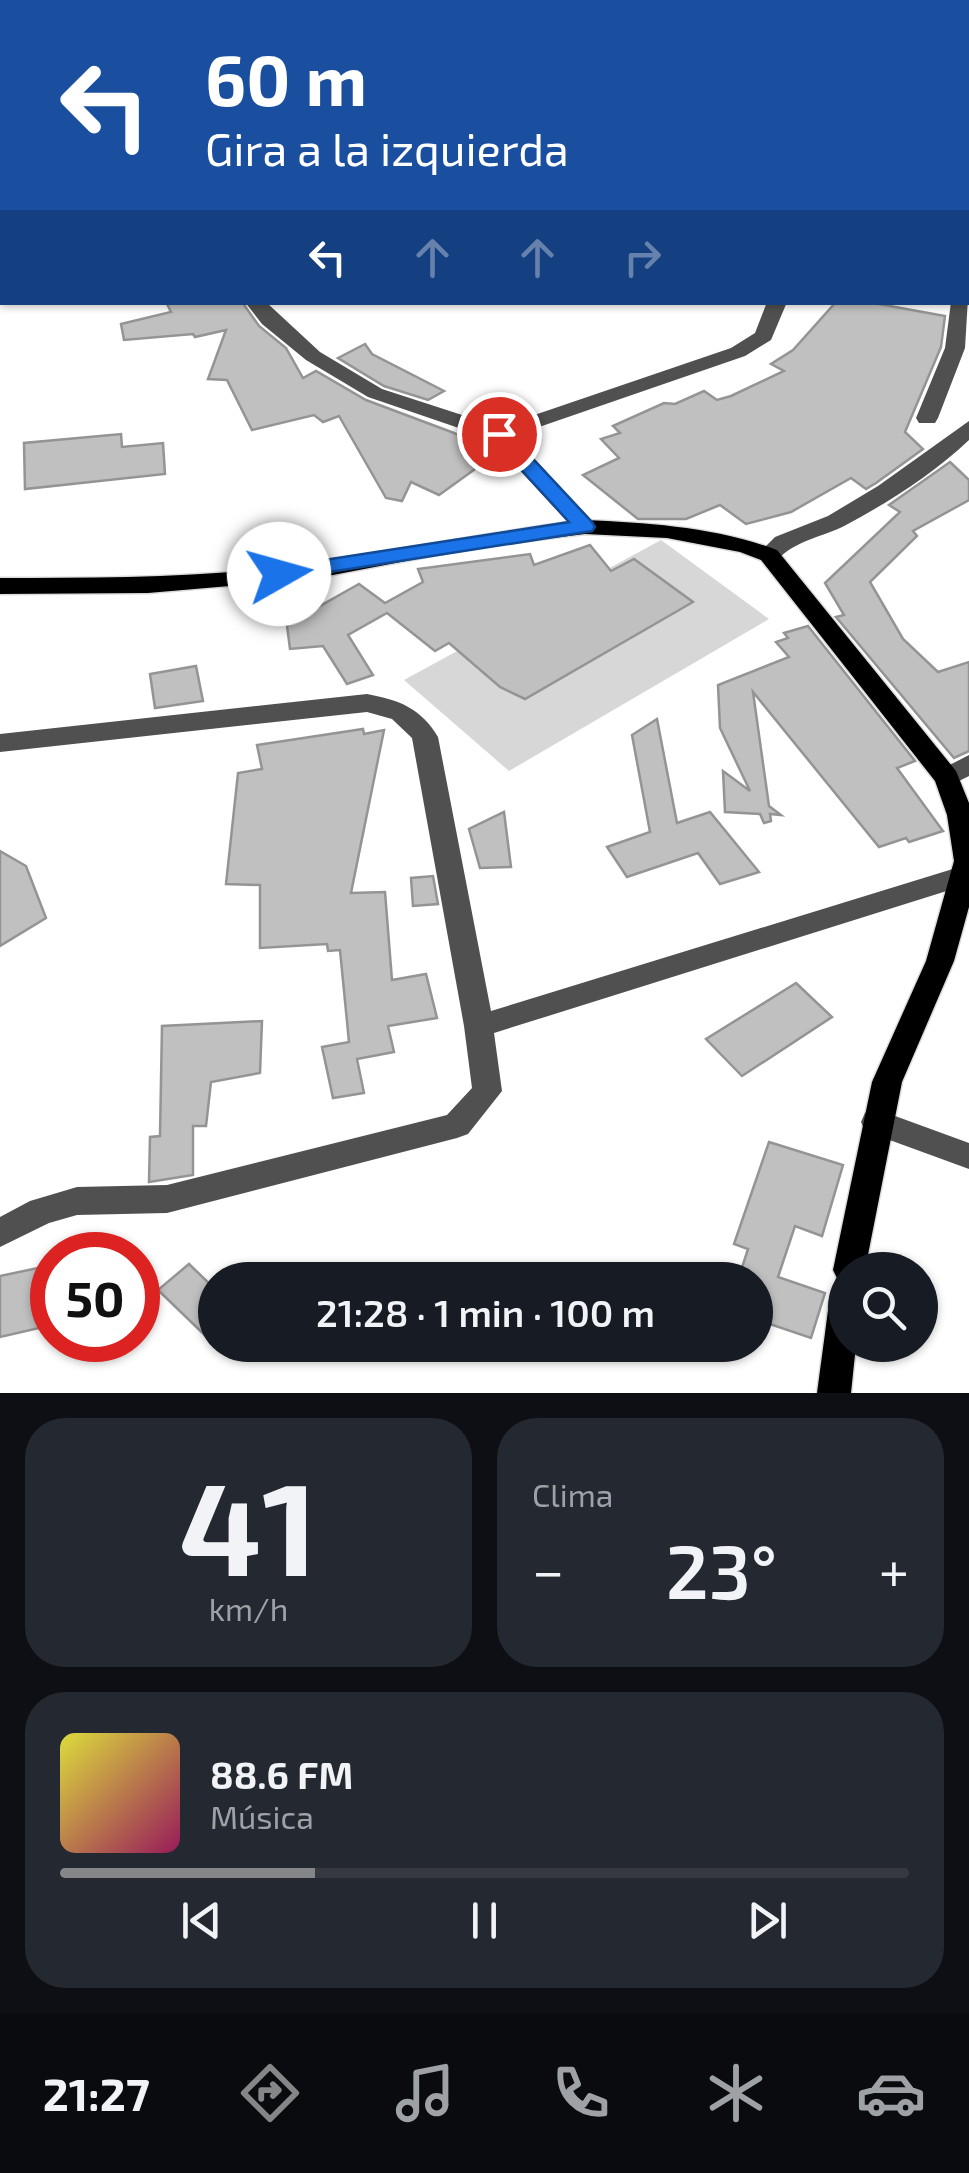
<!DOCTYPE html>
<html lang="es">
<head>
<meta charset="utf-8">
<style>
  :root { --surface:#171b24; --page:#242831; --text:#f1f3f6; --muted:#9ea1a6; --line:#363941; --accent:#858687 }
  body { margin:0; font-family:"Exo 2",sans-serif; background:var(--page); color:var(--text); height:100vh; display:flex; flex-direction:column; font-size:38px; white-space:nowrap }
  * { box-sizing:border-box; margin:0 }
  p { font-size:32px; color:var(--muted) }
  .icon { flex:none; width:55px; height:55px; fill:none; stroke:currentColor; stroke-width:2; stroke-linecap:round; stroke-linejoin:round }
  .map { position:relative; height:1393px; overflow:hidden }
  .details { display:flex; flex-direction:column; gap:25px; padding:25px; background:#0d0f14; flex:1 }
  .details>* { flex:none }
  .hud { position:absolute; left:0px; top:0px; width:970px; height:305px; box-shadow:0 2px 8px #0004; background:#1a4fa0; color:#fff; overflow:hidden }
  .buttons { position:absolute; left:828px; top:1252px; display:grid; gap:20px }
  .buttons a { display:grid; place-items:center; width:110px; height:110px; border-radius:50%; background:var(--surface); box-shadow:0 2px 8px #0004; font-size:50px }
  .speed { position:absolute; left:30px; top:1232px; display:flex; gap:20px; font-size:50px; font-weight:700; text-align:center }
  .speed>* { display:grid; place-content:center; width:130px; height:130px; border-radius:50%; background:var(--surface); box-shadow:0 2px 8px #0004; line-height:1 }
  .speed .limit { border:15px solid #d22; background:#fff; color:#111 }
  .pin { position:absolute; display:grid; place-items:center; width:85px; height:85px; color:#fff; margin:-42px; border:5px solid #fff; border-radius:50%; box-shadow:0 2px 10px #0007 }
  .me { position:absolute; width:110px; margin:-55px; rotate:83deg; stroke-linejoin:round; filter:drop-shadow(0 0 8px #0008) }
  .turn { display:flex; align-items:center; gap:35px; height:210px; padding:0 40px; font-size:45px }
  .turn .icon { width:130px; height:130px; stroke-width:2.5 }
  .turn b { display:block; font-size:70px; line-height:85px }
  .lanes { display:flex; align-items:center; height:95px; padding:0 40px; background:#0003; justify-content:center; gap:50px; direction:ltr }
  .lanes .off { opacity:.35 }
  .big { font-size:75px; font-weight:600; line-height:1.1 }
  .details .widget { flex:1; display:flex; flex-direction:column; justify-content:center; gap:15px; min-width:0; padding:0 35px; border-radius:40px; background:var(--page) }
  .details .dial { align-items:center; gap:0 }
  .dial b { font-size:130px; line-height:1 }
  .song { display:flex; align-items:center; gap:30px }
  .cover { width:120px; height:120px; border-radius:15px; background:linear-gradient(135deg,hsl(60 70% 55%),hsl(330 70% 35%)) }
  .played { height:10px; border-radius:5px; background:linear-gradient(90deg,var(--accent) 30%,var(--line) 30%) }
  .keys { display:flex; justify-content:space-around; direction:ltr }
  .heat { display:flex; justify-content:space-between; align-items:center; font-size:55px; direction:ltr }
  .details .tiles { flex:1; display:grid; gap:25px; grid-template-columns:1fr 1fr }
  .widget:last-child { grid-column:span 2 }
  .trip { position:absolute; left:198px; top:1262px; width:575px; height:100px; border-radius:50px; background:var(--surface); box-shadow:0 2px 8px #0004; font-weight:600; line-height:100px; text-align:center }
  .tab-bar { display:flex; height:160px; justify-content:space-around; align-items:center; background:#090b0e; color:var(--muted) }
  .tab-bar .icon { width:70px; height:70px }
  .tab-bar .current { color:var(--accent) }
  .tab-bar b { font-size:45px; color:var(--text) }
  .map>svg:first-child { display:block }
  .green { fill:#d7d7d7 }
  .building { fill:#c0c0c0; stroke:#949494; stroke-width:2.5 }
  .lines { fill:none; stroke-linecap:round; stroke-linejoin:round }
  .major-casing { stroke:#dbdbdb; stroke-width:3 }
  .minor { fill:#505050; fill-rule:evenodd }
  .major { fill:#000; fill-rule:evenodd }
  .route { fill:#1a73e8; stroke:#114b97; stroke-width:2.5 }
</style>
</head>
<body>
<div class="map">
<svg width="969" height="1393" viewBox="0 0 969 1393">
  <rect width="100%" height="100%" fill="#fff"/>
  <polygon class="green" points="661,540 769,619 509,771 404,680"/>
  <g class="building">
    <polygon points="166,302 242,302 259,326 286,348 303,378 316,371 366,400 454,433 496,454 439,495 411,482 402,501 386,498 339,416 323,422 314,415 252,430 227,380 208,379 226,330 195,337 193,334 124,340 121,324 171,312"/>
    <polygon points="836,302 868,302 945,316 941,347 905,432 923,449 876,483 866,489 851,478 791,512 746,524 720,505 686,519 638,519 583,475 619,458 601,439 620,433 613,426 664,403 675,404 704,391 717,400 731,396 784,371 771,364 793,350"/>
    <polygon points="365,344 372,354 444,391 428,400 384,386 338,358"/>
    <polygon points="121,434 122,447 163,443 165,474 25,489 24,443"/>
    <polygon points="950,462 969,480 969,500 913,531 917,536 870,582 903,639 938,672 969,662 969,751 954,758 836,617 844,615 825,583 900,512 889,505"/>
    <polygon points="590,545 611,571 634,559 693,602 525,699 500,687 449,643 435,651 387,613 348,635 373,675 347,684 323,646 290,649 286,618 302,616 359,584 385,603 423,582 418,569 530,554 534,565"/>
    <polygon points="808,626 915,761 897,768 943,831 909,842 906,838 879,847 753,692 769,806 781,815 770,814 771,821 764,823 760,814 725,812 723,771 750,791 720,728 718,685 789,657 776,642 788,638 784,633"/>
    <polygon points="196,666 203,701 155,708 150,674"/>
    <polygon points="657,719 677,823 710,812 759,872 720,884 698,853 627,877 607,847 650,832 632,735"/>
    <polygon points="363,729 364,734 384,730 351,893 385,892 392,980 426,974 437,1018 388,1026 394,1052 357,1059 364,1093 333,1098 322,1047 349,1042 340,950 328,951 327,944 260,948 260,885 226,884 238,773 262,769 257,745"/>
    <polygon points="504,812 511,867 480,868 469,829"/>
    <polygon points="0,851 26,866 46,918 0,946"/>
    <polygon points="433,876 438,904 413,906 411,878"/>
    <polygon points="796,983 832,1017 742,1076 706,1039"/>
    <polygon points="262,1021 260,1073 211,1082 206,1126 193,1126 193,1175 149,1182 150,1137 160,1136 162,1026"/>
    <polygon points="769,1142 843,1165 822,1236 795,1226 778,1277 825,1293 811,1338 755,1319 755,1280 738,1280 748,1249 734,1244"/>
    <polygon points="189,1264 215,1289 215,1345 158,1290"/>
    <polygon points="52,1265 52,1325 0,1337 0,1276"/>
  </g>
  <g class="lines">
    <defs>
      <g id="major">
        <path d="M585 520C650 523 715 527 777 550L956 771 969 803V907L954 961 902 1082 865 1270H845V1283L838 1280 833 1270 872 1082 926 961 954 861 947 815 935 781 761 560 740 552 667 538 585 534 479 547 312 579 148 593 0 594V578C104 578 210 578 313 563 404 550 494 531 585 520Z"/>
        <polygon points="845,1288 845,1345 856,1345 851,1393 817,1393 829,1303 833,1293"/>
      </g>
    </defs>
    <use href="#major" class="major-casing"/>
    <g class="minor">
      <polygon points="248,0 264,0 265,2 249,2"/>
      <polygon points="515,0 531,0 532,2 516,2"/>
      <polygon points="807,0 834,0 835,2 809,2"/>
      <rect x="968" y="7" width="1" height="10"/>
      <polygon points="968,170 969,170 969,182 968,181"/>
      <polygon points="968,298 965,348 938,418 935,423 919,423 916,418 945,348 951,302 968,302"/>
      <polygon points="245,302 266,302 320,352 382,389 499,427 731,348 755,333 767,302 787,302 771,340 745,356 513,436 593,522 596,527 593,532 577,532 491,439 368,397 306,360 262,324"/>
      <path d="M969 421V440C933 474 889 502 846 525 823 537 796 540 777 560H761L757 555 775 537 828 516 878 486Z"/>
      <path d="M367 694C399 700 421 708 438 737L491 1011 969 864V884L494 1033 502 1091 468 1134 457 1138 167 1213 77 1215 49 1223 0 1247V1217L30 1201 77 1187 167 1185 447 1115 472 1088 464 1026 412 738 392 719 367 712 0 752V734Z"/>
      <polygon points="969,755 969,776 947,787 938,785 934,778 938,771"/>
      <polygon points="876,1109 969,1143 969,1169 865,1131 861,1122 865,1113"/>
    </g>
    <use href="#major" class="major"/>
  </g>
  <polygon class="route" points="499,428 506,430 592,522 595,527 592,531 279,580 272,578 269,574 272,569 279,567 569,522 492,438 492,430"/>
</svg>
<div class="buttons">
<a><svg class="icon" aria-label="search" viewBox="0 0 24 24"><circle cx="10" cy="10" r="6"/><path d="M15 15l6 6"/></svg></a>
</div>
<div class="speed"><div class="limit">50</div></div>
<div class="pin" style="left:499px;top:434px;background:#d93025"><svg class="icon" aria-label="arrive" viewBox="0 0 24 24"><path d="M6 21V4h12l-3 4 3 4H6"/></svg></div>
<svg class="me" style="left:279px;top:574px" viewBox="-20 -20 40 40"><circle r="19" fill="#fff"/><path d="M0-13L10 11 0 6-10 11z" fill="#1a73e8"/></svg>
<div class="trip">21:28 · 1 min · 100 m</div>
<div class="hud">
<div class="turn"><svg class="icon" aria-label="left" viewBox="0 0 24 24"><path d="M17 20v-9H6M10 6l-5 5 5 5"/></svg><div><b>60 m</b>Gira a la izquierda</div></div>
<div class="lanes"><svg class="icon" aria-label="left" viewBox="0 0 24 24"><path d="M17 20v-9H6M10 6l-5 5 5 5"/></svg><svg class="icon off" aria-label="ahead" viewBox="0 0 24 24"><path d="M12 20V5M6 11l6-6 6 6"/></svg><svg class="icon off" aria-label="ahead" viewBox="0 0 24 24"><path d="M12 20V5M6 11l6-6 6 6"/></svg><svg class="icon off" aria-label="right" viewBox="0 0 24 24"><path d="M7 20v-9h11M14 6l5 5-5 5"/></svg></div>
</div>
</div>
<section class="details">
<div class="tiles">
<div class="widget dial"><b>41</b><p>km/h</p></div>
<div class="widget"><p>Clima</p>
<div class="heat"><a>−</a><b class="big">23°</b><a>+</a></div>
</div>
<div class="widget">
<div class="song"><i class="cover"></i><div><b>88.6 FM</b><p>Música</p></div></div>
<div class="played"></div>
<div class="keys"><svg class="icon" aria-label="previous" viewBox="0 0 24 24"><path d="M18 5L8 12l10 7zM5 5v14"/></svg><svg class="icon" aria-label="pause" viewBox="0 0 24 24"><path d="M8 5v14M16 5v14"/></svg><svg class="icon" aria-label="next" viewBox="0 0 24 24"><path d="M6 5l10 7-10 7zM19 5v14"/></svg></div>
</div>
</div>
</section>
<nav class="tab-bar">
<b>21:27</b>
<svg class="icon current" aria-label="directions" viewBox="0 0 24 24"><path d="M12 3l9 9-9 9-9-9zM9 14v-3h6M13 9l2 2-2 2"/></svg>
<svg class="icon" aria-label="music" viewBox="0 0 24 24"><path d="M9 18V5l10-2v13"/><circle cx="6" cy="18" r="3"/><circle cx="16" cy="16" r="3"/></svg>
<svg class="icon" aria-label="phone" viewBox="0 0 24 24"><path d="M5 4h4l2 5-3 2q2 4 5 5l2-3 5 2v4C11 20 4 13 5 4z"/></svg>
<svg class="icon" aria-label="climate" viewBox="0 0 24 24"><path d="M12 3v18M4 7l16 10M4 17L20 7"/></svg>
<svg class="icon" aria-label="car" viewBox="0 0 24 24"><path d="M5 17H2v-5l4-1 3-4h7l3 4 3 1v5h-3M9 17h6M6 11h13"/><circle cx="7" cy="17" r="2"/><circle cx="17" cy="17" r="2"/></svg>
</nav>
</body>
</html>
